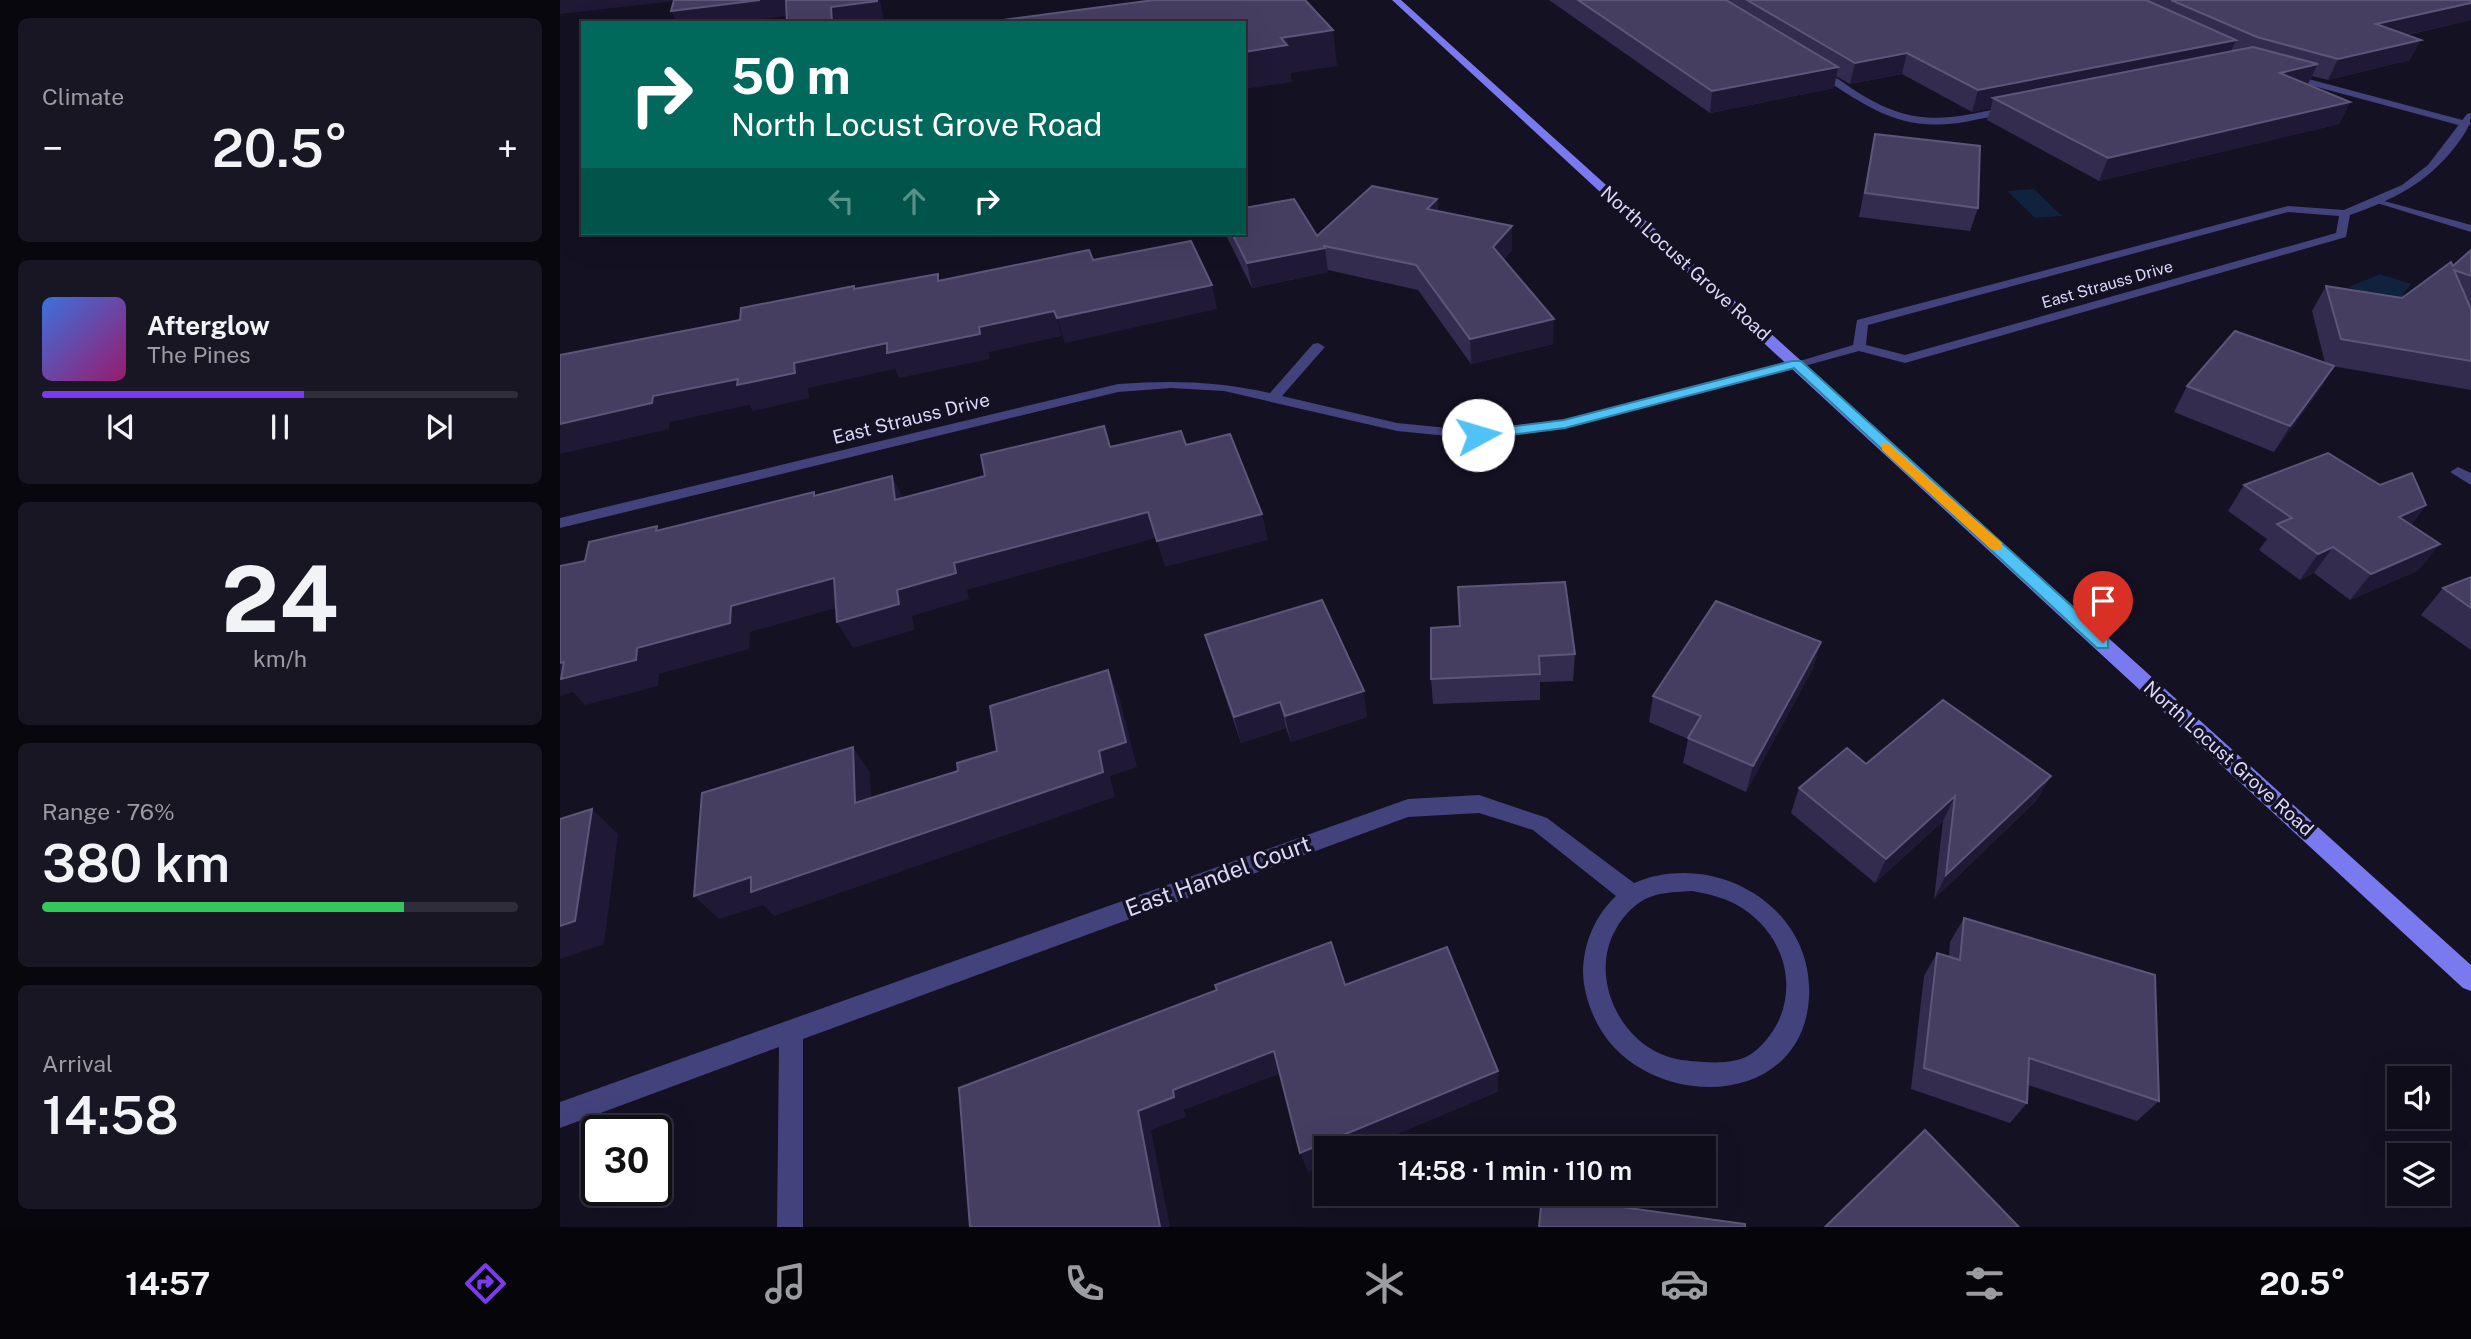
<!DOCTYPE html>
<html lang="en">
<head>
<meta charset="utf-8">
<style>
  :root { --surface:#0f0d1a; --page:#181623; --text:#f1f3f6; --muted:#9b9ca2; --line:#2f2d39; --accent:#7c3aed }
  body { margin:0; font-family:"Public Sans",sans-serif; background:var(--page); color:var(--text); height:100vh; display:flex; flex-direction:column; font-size:26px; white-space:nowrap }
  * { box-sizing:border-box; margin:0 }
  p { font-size:23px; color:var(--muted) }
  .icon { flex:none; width:38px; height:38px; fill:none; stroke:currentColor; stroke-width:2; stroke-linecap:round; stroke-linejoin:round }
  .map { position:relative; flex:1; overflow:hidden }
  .drawer { display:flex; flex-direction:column; gap:18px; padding:18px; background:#08070e; width:560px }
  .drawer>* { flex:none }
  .banner { position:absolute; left:21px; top:21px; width:665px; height:214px; border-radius:0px; box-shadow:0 7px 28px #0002,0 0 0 2px var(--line); background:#00695c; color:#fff; overflow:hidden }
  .buttons { position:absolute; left:1827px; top:1066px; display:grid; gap:14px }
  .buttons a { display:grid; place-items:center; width:63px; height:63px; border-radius:0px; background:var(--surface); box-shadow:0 7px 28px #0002,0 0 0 2px var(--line); font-size:35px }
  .speed { position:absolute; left:21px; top:1115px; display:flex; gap:14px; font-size:35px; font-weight:700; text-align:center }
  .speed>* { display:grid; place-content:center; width:91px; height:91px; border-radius:50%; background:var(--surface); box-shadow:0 7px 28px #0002,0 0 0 2px var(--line); line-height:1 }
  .speed .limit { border:4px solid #111; border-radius:10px; background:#fff; color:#111 }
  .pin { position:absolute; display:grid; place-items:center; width:60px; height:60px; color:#fff; margin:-72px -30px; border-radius:50% 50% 50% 0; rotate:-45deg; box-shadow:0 0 7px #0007 }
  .pin .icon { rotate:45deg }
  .me { position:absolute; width:77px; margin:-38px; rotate:84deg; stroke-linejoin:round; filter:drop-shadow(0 0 5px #0008) }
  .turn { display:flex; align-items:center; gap:24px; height:147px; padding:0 35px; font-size:32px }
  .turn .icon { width:91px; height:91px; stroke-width:2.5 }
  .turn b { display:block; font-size:49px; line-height:60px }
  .lanes { display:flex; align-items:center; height:66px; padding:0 35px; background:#0003; justify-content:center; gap:35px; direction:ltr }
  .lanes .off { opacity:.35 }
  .big { font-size:52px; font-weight:600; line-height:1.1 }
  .drawer .tile { flex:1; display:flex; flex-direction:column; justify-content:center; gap:10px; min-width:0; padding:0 24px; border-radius:10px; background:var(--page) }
  .drawer .dial { align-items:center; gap:0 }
  .dial b { font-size:91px; line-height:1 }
  .song { display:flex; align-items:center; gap:21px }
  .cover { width:84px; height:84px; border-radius:10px; background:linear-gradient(135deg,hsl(220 70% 55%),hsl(320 70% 35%)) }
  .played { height:7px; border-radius:4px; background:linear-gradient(90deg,var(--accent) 55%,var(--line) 55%) }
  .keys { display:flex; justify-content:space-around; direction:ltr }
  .heat { display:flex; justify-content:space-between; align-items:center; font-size:38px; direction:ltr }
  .charge { height:10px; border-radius:5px; background:linear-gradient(90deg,#34c759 76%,var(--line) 0) }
  .trip { position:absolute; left:754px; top:1136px; width:402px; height:70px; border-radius:0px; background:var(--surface); box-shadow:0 7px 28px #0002,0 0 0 2px var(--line); font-weight:600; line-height:70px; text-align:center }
  .dock { display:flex; height:112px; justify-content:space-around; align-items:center; background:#06050a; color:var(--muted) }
  .dock .icon { width:49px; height:49px }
  .dock .selected { color:var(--accent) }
  .dock b { font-size:32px; color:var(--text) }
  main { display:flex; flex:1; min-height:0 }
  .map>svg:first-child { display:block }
  .water { fill:#10223e }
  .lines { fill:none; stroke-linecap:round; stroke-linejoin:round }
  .minor { fill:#42427d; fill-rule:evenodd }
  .tertiary { fill:#42427d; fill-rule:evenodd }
  .secondary { fill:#7a7af0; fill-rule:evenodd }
  .wall { fill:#332c4f }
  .shaded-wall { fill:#1f1936 }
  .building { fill:#453e61; stroke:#5c5679; stroke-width:2 }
  .route { fill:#4fc3f7; stroke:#337fa1; stroke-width:2 }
  .slow { fill:#f59e0b }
  .labels { text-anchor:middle; stroke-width:7; stroke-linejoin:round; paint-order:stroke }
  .far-street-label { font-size:16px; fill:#dbd8fa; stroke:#141123 }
  .street-label { font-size:19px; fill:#dbd8fa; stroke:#141123 }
  .near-street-label { font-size:23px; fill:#dbd8fa; stroke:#141123 }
</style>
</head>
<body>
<main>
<section class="drawer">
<div class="tile"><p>Climate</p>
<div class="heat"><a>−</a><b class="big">20.5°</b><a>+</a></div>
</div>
<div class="tile">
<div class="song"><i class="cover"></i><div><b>Afterglow</b><p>The Pines</p></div></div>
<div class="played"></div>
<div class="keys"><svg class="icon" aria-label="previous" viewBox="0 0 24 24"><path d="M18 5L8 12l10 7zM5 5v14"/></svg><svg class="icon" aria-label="pause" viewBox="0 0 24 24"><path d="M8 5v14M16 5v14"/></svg><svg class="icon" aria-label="next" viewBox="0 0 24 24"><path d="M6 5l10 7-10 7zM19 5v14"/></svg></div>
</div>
<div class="tile dial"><b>24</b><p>km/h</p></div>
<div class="tile"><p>Range · 76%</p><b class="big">380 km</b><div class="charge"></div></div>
<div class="tile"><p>Arrival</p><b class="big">14:58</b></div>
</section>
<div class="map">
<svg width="1911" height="1227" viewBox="0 0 1911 1227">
  <rect width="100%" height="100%" fill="#141123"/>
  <g class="water">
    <polygon points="1474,189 1502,216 1475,218 1447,191"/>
    <polygon points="1820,274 1851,284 1843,294 1853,308 1789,287"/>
  </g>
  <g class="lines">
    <g class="minor">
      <path d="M1255 66C1272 73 1287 86 1302 95 1357 128 1390 119 1450 106L1455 109C1445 115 1430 117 1419 119 1344 137 1311 109 1252 71L1250 69Z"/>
      <polygon points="1726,73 1910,122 1911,124 1906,127 1723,78 1721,76"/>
      <polygon points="1817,199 1911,225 1911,232 1817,203"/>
      <path d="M758 343 765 347 722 396 837 423 918 431 1005 420 1237 360 1244 364 1242 367 1005 428 918 439 837 431 664 391 611 388 558 392 0 528V518L558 384C613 380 656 381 710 393L753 344Z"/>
      <polygon points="1898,467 1911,473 1911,485 1890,472"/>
      <path d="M919 795 987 818 1074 883C1153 849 1254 905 1249 997 1243 1115 1076 1112 1034 1017 1028 1003 1023 987 1023 971 1024 942 1035 916 1056 896L973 830 919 813 848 817 243 1039V1227H217L219 1047 0 1128V1102L848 799ZM1132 891C1149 894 1167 898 1182 908 1234 941 1243 1012 1194 1052 1180 1063 1160 1063 1143 1062 1129 1061 1114 1060 1101 1054 1056 1035 1030 973 1056 929 1063 916 1076 902 1090 897 1103 892 1118 892 1132 891Z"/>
    </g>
    <path class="tertiary" d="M1911 113C1911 127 1903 136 1895 147 1867 183 1833 200 1790 215L1786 237 1345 363 1299 351 1237 368 1230 364 1293 345 1297 320 1728 206 1784 210 1842 185 1868 165 1907 114ZM1728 212 1779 216 1776 233 1345 355 1306 345 1308 325Z"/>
    <polygon class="secondary" points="832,0 841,0 1911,965 1911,991 1903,988"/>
  </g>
  <g class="wall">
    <polygon points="989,0 1911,0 1911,20 1847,35 1850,60 1768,80 1752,76 1748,85 1790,102 1779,124 1539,181 1427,120 1431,108 1412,112 1342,74 1290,84 1276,76 1274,88 1150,113"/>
    <polygon points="1315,134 1418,208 1410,231 1299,217"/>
    <polygon points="877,199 878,211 952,250 943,260 993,344 911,364 858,290 768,270 768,272 692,288 665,233 757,236"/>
    <polygon points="1911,250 1911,307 1910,306 1911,309 1911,390 1772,366 1774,366 1758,392 1714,452 1614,412 1627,386 1765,363 1752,311 1766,286 1842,298 1893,266"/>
    <polygon points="1684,485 1820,485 1866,505 1851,525 1859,570 1790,600 1754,573 1740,580 1699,550 1707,539 1668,511"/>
    <polygon points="1911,577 1911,650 1861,615 1883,588"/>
    <polygon points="871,628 1015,654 1013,681 980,682 980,700 873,704 871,679"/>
    <polygon points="645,635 807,717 731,742 726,728 681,743 653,661"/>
    <polygon points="1261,642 1253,668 1186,792 1123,763 1128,739 1089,722 1093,696"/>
    <polygon points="1306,764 1491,776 1476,801 1374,899 1383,821 1315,883 1231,813 1239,788"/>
    <polygon points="1404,918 1599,1101 1577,1121 1468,1085 1467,1103 1450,1123 1351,1089 1364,976 1377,953 1389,957 1390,942"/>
  </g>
  <g class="shaded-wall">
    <polygon points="0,0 124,0 0,14"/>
    <polygon points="200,0 228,0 234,15 174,23 117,23 111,11"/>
    <polygon points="317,0 320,0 324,20 300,23 272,23 271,7"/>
    <polygon points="1911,3 1911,20 1805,44 1816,24"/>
    <polygon points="773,30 777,66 731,73 732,82 684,89 684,52 721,38"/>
    <polygon points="1676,40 1667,60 1433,98 1431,108 1412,112 1418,90"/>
    <polygon points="1861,40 1850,60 1768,80 1778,59"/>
    <polygon points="1347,53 1342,74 1290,84 1295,63"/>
    <polygon points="1758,64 1747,85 1720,73"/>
    <polygon points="1278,67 1274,88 1150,113 1152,91"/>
    <polygon points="1790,102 1779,124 1539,181 1548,158"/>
    <polygon points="877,199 878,222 867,209"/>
    <polygon points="952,226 952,250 933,271 933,247"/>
    <polygon points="765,248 768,272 692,288 687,263"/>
    <polygon points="652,285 657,309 505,343 497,318"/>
    <polygon points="494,311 502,336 429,352 430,359 339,378 335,369 248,388 249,398 193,411 189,405 110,422 109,429 0,454 0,424 93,396 234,363 327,343 419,327"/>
    <polygon points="994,319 993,344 911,364 910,339"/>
    <polygon points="1774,366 1758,392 1714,452 1730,426"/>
    <polygon points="332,476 345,502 335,500"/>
    <polygon points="1866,505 1846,531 1839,517"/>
    <polygon points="588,512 596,538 407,590 409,599 352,616 354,630 293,648 277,622 337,590 394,563"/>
    <polygon points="702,514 708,540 605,567 597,541"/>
    <polygon points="1880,544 1859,570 1790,600 1811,574"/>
    <polygon points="1773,547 1754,573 1740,580 1758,554"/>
    <polygon points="274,578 290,604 190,632 189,649 99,674 98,686 25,705 13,692 0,696 0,663 171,606"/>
    <polygon points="1261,642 1253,668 1186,792 1193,766"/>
    <polygon points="548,670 559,696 577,767 550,776 555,797 214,916 203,905 159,919 134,896 539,751"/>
    <polygon points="804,691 807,717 731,742 725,716"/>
    <polygon points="720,702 726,728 681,743 674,717"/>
    <polygon points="293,747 310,773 313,828 295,803"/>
    <polygon points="1491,776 1476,801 1374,899 1386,875"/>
    <polygon points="1395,796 1383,821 1315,883 1326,859"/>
    <polygon points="32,809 58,834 44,944 0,959 0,926"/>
    <polygon points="714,1051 722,1073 624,1110 626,1117 591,1130 610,1227 600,1227 578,1111 613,1090"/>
    <polygon points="938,1071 938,1092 804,1148 766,1148 766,1164 748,1172 740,1153"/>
  </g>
  <g class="building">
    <polygon points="114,0 200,0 111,11"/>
    <polygon points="226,0 317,0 317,1 271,7 272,23 227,23"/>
    <polygon points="594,0 745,0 773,30 721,38 727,45 684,52 684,23 436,23 436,21"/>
    <polygon points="1018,0 1166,0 1278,67 1152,91"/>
    <polygon points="1187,0 1586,0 1676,40 1418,90 1347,53 1295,63"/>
    <polygon points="1611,0 1911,0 1911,3 1816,24 1861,40 1778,59 1697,37"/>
    <polygon points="1693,47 1758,64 1720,73 1790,102 1548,158 1433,98"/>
    <polygon points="1315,134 1420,146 1418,208 1305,193"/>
    <polygon points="812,186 877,199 867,209 952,226 933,247 994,319 910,339 856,265 764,246 765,248 687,263 672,233 684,233 684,208 734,199 757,236"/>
    <polygon points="631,241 652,285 497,318 494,311 419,327 420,334 327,353 327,343 234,363 235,373 177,385 178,379 93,396 92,403 0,424 0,355 180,320 181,308 294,286 294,289 378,274 378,281 529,250 533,260"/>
    <polygon points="1911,250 1911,276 1894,270 1911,309 1911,361 1781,339 1766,286 1842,298 1891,262 1893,266"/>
    <polygon points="1675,331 1774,366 1730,426 1627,386"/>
    <polygon points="544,426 550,447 621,431 626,445 670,434 702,514 597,541 588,512 394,563 396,573 337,590 339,604 277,622 274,578 171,606 170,623 77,648 76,660 1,679 4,662 0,663 0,566 25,561 29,542 97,526 96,531 254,492 254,496 332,476 335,500 425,476 421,455"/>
    <polygon points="1768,453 1820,485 1852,473 1866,505 1839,517 1880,544 1811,574 1773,547 1758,554 1717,524 1732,518 1684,485"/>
    <polygon points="1911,577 1911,608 1883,588"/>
    <polygon points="1005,582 1015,654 979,656 980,674 871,679 871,628 900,626 898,587"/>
    <polygon points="762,600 804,691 725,716 720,702 674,717 645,635"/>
    <polygon points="1156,601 1261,642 1193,766 1128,738 1141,716 1093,696"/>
    <polygon points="548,670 566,742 539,751 543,772 191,892 191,877 134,896 142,793 293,747 295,803 398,771 397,763 437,751 430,706"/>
    <polygon points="1383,700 1491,776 1386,875 1395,796 1326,859 1239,788 1287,748 1306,764"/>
    <polygon points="32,809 15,921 0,926 0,819"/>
    <polygon points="1404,918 1595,975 1599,1101 1469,1058 1467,1103 1364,1068 1377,953 1400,960"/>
    <polygon points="771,942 785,985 887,947 938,1071 740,1153 714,1051 613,1090 614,1097 578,1111 600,1227 410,1227 399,1088 657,990 655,985"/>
    <polygon points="1365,1130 1459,1227 1265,1227"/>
    <polygon points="982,1196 1185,1224 1185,1227 979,1227"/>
  </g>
  <polygon class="route" points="1232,361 1241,361 1548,639 1548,648 1537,648 1234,368 1005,428 918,439 911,435 918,431 1004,420"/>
  <polygon class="slow" points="1327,443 1442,543 1442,550 1432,550 1322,450 1322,444"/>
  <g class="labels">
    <g class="far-street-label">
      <text transform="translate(1547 284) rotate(-16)" y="6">East Strauss Drive</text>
    </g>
    <g class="street-label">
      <text transform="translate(1126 263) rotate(42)" y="7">North Locust Grove Road</text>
      <text transform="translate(351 418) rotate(-14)" y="7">East Strauss Drive</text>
      <text transform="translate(1669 758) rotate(42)" y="7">North Locust Grove Road</text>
    </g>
    <g class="near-street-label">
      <text transform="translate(658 876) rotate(-20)" y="8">East Handel Court</text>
    </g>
  </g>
</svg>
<div class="buttons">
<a><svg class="icon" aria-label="sound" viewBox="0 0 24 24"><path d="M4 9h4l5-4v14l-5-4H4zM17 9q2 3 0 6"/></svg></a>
<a><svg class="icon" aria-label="layers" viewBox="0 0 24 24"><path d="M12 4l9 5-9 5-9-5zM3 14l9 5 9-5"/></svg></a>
</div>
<div class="speed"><div class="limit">30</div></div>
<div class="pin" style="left:1543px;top:643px;background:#d93025"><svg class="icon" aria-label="arrive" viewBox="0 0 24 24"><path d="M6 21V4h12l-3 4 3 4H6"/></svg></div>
<svg class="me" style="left:918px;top:435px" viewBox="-20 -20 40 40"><circle r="19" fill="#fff"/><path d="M0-13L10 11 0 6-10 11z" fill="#4fc3f7"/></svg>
<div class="trip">14:58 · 1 min · 110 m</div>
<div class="banner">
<div class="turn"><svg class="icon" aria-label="right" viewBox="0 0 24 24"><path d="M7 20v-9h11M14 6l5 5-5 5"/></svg><div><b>50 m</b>North Locust Grove Road</div></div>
<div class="lanes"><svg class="icon off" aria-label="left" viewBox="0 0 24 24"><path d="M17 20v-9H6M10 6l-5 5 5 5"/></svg><svg class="icon off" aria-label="ahead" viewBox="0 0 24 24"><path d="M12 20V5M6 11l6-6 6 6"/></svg><svg class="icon" aria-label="right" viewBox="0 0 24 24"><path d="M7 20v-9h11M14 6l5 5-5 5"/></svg></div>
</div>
</div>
</main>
<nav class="dock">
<b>14:57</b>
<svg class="icon selected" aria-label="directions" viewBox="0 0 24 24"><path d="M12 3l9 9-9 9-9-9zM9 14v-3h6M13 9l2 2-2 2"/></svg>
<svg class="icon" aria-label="music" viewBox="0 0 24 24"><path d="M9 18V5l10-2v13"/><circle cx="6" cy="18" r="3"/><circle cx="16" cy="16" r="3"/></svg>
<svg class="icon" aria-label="phone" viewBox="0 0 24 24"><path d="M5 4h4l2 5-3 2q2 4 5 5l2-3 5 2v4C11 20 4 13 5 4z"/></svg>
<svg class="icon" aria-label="climate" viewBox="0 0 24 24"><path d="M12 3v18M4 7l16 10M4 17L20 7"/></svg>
<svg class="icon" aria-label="car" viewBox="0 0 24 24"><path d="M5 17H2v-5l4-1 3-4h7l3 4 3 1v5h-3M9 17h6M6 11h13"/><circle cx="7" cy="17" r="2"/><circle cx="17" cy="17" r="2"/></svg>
<svg class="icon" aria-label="filters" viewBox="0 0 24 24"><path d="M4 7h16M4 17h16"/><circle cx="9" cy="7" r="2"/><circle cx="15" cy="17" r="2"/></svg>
<b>20.5°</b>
</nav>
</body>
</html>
